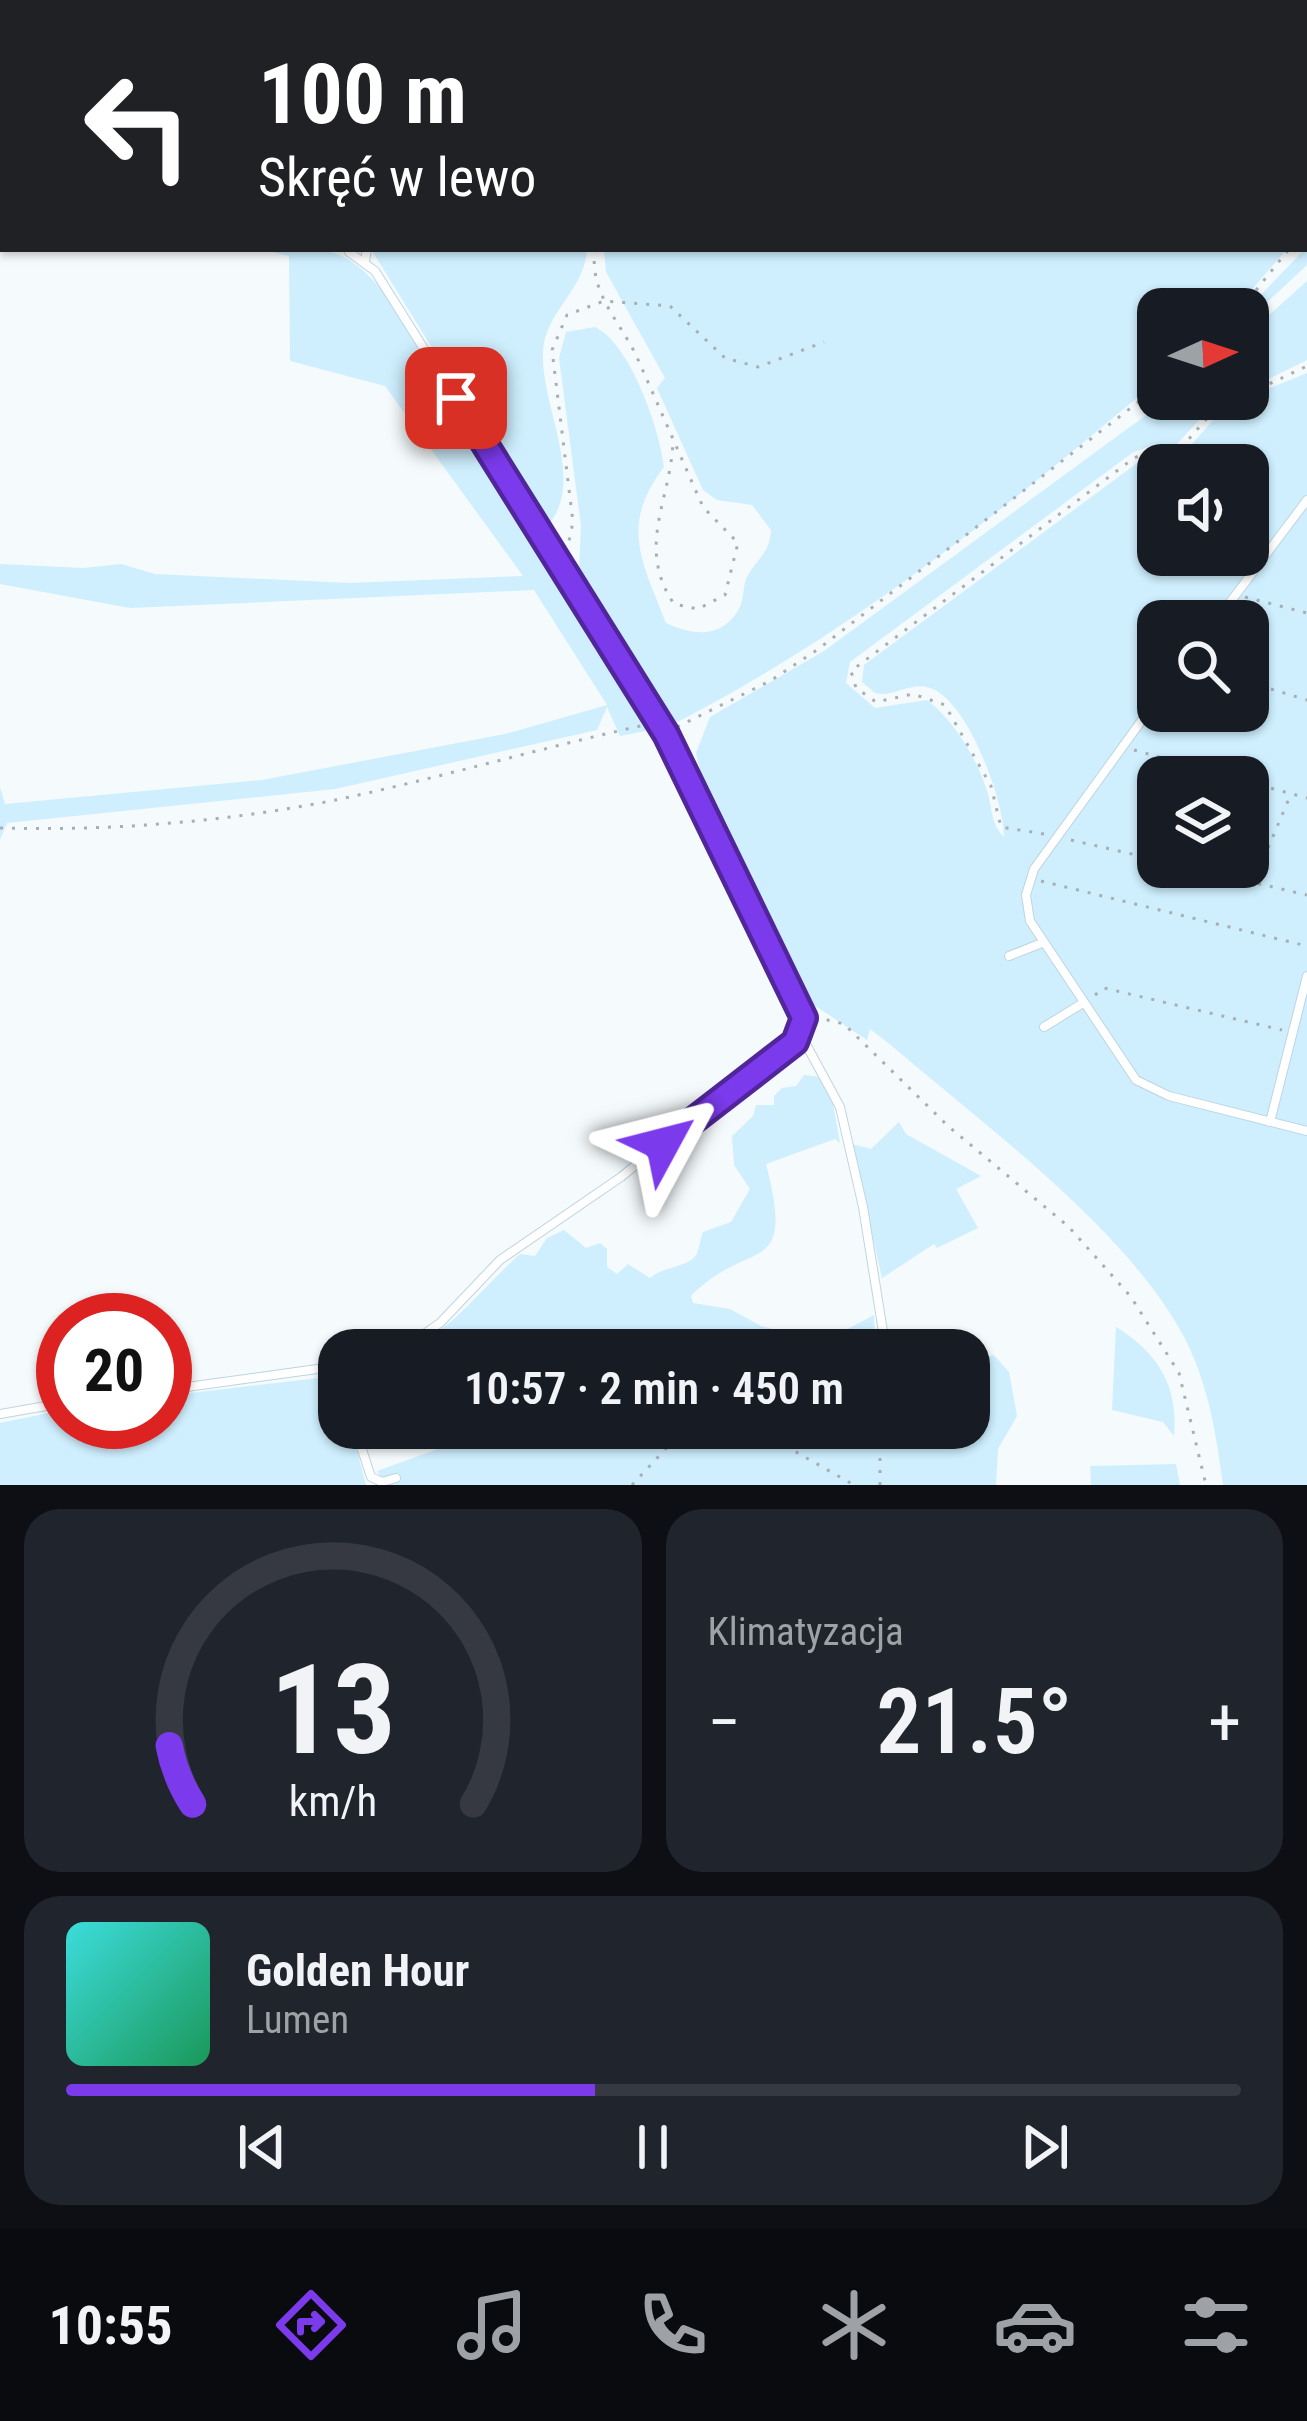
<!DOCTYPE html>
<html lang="pl">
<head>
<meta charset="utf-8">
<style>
  :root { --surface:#171b24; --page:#20242c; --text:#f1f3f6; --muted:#9ea1a6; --line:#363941; --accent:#7c3aed }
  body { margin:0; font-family:"Roboto Condensed",sans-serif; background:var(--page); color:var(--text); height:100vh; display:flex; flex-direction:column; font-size:45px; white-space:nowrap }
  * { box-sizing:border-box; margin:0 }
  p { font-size:39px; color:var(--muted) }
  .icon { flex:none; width:66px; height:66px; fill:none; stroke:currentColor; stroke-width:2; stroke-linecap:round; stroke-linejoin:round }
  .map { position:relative; height:1485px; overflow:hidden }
  .panel { display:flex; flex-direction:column; gap:24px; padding:24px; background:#0d0f14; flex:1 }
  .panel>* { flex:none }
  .hud { position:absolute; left:0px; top:0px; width:1308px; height:252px; box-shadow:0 3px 9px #0004; background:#202124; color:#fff; overflow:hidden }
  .needle { width:78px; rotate:87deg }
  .controls { position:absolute; left:1137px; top:288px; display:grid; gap:24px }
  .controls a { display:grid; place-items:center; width:132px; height:132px; border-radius:24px; background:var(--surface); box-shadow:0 3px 9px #0004; font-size:60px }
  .speed { position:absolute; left:36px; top:1293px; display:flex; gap:24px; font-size:60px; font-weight:700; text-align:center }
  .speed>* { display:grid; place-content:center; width:156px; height:156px; border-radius:50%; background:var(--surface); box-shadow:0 3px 9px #0004; line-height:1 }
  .speed .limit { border:18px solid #d22; background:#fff; color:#111 }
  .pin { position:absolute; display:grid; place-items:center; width:102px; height:102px; color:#fff; margin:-51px; border-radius:24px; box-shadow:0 6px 18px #0006 }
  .me { position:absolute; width:132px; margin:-66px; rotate:52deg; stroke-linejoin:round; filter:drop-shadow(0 0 9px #0008) }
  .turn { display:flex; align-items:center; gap:42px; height:252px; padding:0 60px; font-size:54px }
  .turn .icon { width:156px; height:156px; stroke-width:2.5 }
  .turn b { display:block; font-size:84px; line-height:102px }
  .big { font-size:90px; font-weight:600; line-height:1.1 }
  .panel .tile { flex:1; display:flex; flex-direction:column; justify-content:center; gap:18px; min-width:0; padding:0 42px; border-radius:36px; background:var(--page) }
  .panel .dial { align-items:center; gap:0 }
  .dial svg { height:312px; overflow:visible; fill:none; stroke:var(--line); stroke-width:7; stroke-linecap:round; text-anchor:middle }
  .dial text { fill:var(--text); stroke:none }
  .song { display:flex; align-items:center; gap:36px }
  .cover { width:144px; height:144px; border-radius:18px; background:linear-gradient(135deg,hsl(180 70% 55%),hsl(150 70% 35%)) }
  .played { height:12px; border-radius:6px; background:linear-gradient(90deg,var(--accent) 45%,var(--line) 45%) }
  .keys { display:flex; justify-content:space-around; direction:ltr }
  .heat { display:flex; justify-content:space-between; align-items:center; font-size:66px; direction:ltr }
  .panel .tiles { flex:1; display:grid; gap:24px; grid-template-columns:1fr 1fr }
  .tile:last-child { grid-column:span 2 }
  .trip { position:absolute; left:318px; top:1329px; width:672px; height:120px; border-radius:36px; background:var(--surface); box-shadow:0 3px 9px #0004; font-weight:600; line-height:120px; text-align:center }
  .tabs { display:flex; height:192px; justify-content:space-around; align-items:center; background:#090b0e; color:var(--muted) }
  .tabs .icon { width:84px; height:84px }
  .tabs .current { color:var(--accent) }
  .tabs b { font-size:54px; color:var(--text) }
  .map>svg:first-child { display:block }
  .green { fill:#cfeffe; fill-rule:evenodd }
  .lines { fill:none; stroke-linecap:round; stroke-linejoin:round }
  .lane-casing { stroke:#bdd5e1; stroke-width:10 }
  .path { stroke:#a8afb2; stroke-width:3; stroke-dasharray:3 9; stroke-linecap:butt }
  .lane { stroke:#fff; stroke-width:8 }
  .route-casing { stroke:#51269a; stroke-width:30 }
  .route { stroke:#7c3aed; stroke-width:21 }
</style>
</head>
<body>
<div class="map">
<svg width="1307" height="1485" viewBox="0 0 1307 1485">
  <rect width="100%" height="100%" fill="#f5fafc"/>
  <g class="green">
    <polygon points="856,0 1307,0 1307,221 1305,3 836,3"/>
    <polygon points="1307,238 1307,265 1248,320 1247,309 1305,249"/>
    <path d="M259 249C320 249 340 241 382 290L595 624 656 729 620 736 607 707 597 730 335 789 7 823 0 840V787L5 804 262 780 505 734 607 705 534 590 130 608 0 584V564L83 568 121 564 155 574 350 583 523 576 385 386 290 361 289 256Z"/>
    <path d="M371 249H587C585 290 545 312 543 351 540 405 586 479 549 524L539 521Z"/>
    <path d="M604 249H1287L1235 309H1158V380C1006 509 844 638 666 728L579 569 581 526 559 358 566 332 595 327C630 343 660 430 664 467 620 525 641 559 666 623 693 636 723 639 740 607 744 598 743 588 746 579 755 560 770 554 771 530L752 505 717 500 703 490 657 388 665 378 606 272Z"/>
    <polygon points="1307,281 1307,360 1248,389 1248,334"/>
    <path d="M1307 373V1485H1223C1216 1433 1208 1382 1183 1335 1126 1229 984 1125 892 1046L870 1029 867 1040 800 996 690 775 700 769 696 753 710 717 824 651 1168 399H1218L1177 444H1155L1132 453 850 662 846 683 875 708 927 700C954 720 977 759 987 791 993 809 990 823 1004 837 1004 801 968 700 930 688 910 681 894 698 875 693L862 682 864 665 1140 461 1181 456 1226 406ZM1158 465H1248V555H1158ZM1158 621H1248V711H1158ZM1158 777H1248V867H1158Z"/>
    <path d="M804 1075 822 1077 831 1093 840 1143 835 1139 766 1164C796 1281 751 1235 691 1296L693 1303 730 1309 761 1326 809 1338 838 1334 874 1315 875 1350H483L476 1333 411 1350C457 1324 482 1288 520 1254L535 1256 547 1238 564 1230 586 1248 600 1243 607 1249V1267L617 1274 628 1264 650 1278C663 1266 692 1267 697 1253 700 1246 700 1239 703 1232L731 1222 750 1189 734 1165 732 1136 753 1116 756 1105H774V1096L782 1088 796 1086Z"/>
    <polygon points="899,1122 906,1134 981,1176 956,1189 978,1228 937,1248 934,1244 882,1278 852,1144 871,1149"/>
    <path d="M1116 1327C1157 1352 1179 1386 1174 1436L1163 1422 1112 1410Z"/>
    <polygon points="994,1355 1009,1372 1017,1416 998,1449 996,1485 385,1485 377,1471 496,1428 969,1428 969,1362"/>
    <polygon points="336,1376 339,1428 351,1428 366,1485 0,1485 0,1423 63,1410 63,1422 165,1422 165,1396"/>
    <polygon points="1176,1464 1180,1485 1091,1485 1090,1466"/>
  </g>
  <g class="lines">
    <defs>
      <g id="lane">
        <polyline points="416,3 417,0"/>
        <polyline points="349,252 375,271 666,734 775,950 798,1000 804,1029 621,1177 500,1260 440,1323 401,1350"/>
        <polyline points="365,261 367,249"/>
        <polyline points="1216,621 1307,500"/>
        <polyline points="1158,698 1034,869 1026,895 1030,921 1136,1080 1169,1096 1307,1131"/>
        <polyline points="1009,956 1042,943"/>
        <polyline points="1044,1027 1083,1003"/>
        <polyline points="801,1035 840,1107 863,1207 886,1350"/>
        <polyline points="1270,1122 1307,976"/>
        <polyline points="888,1341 932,1337 938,1350"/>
        <polyline points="165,1390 339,1366"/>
        <polyline points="0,1414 63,1403"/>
        <polyline points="355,1428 371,1477 382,1482 396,1478"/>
      </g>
    </defs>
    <use href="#lane" class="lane-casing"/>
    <g class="path">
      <polyline points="893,0 894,3"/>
      <polyline points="297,3 298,0"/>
      <polyline points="448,3 449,0"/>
      <polyline points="480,3 480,0"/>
      <polyline points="720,3 722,0"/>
      <polyline points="803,3 823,0"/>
      <polyline points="1012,3 1016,0"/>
      <polyline points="0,194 3,194"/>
      <polyline points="1305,227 1307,225"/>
      <path d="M595 249C589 292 618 319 636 355L703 507 738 543 725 595 698 609 674 604C635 546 672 499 673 439"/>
      <polyline points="1241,309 1289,249"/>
      <polyline points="1248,394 1307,366"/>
      <polyline points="560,548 569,541 573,522 552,350 567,315 604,301 670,306 725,358 758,367 824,342"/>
      <polyline points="1245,597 1307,613"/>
      <polyline points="1248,682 1307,700"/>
      <polyline points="677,727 770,681 817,650 1158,387"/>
      <polyline points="1134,750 1230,777"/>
      <polyline points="1248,782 1307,798"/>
      <path d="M0 828C111 831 222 822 331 801 436 779 540 748 645 725"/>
      <polyline points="1044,834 1001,827 991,786 945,705 913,694 876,702 856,688 851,671 1134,458 1152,450 1181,448 1215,409 1232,399"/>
      <polyline points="1071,840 1158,860"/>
      <polyline points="1188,867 1307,895"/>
      <polyline points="1041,881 1307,946"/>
      <polyline points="1254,881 1291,794"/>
      <polyline points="1095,995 1104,988 1282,1030"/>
      <polyline points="815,1017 844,1024 948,1126 1069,1227 1131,1297 1179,1373 1206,1485"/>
      <polyline points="754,1428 854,1485"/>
      <polyline points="632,1485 685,1428"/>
      <polyline points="880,1485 880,1428"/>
    </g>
    <use href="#lane" class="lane"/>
  </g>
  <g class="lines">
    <defs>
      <polyline id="route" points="456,398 666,734 804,1018 795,1042 663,1144"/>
    </defs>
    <use href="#route" class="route-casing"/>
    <use href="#route" class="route"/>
  </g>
</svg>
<div class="controls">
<a><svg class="needle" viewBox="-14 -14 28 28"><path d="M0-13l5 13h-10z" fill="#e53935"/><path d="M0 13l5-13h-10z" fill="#9ea1a6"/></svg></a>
<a><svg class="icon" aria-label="sound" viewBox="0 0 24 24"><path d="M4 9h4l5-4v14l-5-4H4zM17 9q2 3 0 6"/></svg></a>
<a><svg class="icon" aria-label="search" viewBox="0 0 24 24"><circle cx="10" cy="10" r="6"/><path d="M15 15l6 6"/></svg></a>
<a><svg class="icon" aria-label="layers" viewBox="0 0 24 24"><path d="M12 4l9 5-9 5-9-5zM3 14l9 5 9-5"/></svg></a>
</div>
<div class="speed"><div class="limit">20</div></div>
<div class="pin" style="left:456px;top:398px;background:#d93025"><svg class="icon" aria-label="arrive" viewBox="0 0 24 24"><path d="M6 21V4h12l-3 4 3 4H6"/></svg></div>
<svg class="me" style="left:663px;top:1144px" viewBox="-20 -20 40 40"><path d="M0-17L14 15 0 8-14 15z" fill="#7c3aed" stroke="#fff" stroke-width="4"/></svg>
<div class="trip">10:57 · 2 min · 450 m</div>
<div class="hud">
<div class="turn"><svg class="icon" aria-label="left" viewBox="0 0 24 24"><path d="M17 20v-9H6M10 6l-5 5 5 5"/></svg><div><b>100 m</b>Skręć w lewo</div></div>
</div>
</div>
<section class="panel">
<div class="tiles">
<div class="tile dial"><svg viewBox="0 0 100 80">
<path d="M14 69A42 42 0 1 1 86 69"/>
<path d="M14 69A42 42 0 0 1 8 54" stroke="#7c3aed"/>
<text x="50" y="56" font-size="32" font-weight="700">13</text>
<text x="50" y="72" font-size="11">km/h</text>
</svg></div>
<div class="tile"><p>Klimatyzacja</p>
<div class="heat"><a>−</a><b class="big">21.5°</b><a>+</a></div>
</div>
<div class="tile">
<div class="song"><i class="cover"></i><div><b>Golden Hour</b><p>Lumen</p></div></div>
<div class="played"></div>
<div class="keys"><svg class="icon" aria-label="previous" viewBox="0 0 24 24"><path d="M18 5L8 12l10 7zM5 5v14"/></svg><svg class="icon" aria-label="pause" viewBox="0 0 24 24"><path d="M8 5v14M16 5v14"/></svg><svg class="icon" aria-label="next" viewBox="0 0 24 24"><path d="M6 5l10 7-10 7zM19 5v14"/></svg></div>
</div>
</div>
</section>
<nav class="tabs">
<b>10:55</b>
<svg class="icon current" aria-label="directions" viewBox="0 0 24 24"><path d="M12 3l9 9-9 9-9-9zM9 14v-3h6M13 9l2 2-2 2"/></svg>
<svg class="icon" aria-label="music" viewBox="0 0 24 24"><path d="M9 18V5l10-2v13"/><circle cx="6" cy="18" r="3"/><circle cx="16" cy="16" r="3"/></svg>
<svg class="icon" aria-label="phone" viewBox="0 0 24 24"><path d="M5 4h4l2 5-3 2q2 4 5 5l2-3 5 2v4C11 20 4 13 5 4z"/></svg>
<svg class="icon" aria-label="climate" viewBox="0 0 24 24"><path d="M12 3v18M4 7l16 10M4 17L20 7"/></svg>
<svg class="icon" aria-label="car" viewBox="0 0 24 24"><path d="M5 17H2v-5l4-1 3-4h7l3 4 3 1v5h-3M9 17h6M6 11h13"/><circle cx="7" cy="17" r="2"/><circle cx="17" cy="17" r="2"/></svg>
<svg class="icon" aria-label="filters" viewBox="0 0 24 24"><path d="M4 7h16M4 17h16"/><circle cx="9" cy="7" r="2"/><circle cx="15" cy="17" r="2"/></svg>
</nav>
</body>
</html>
